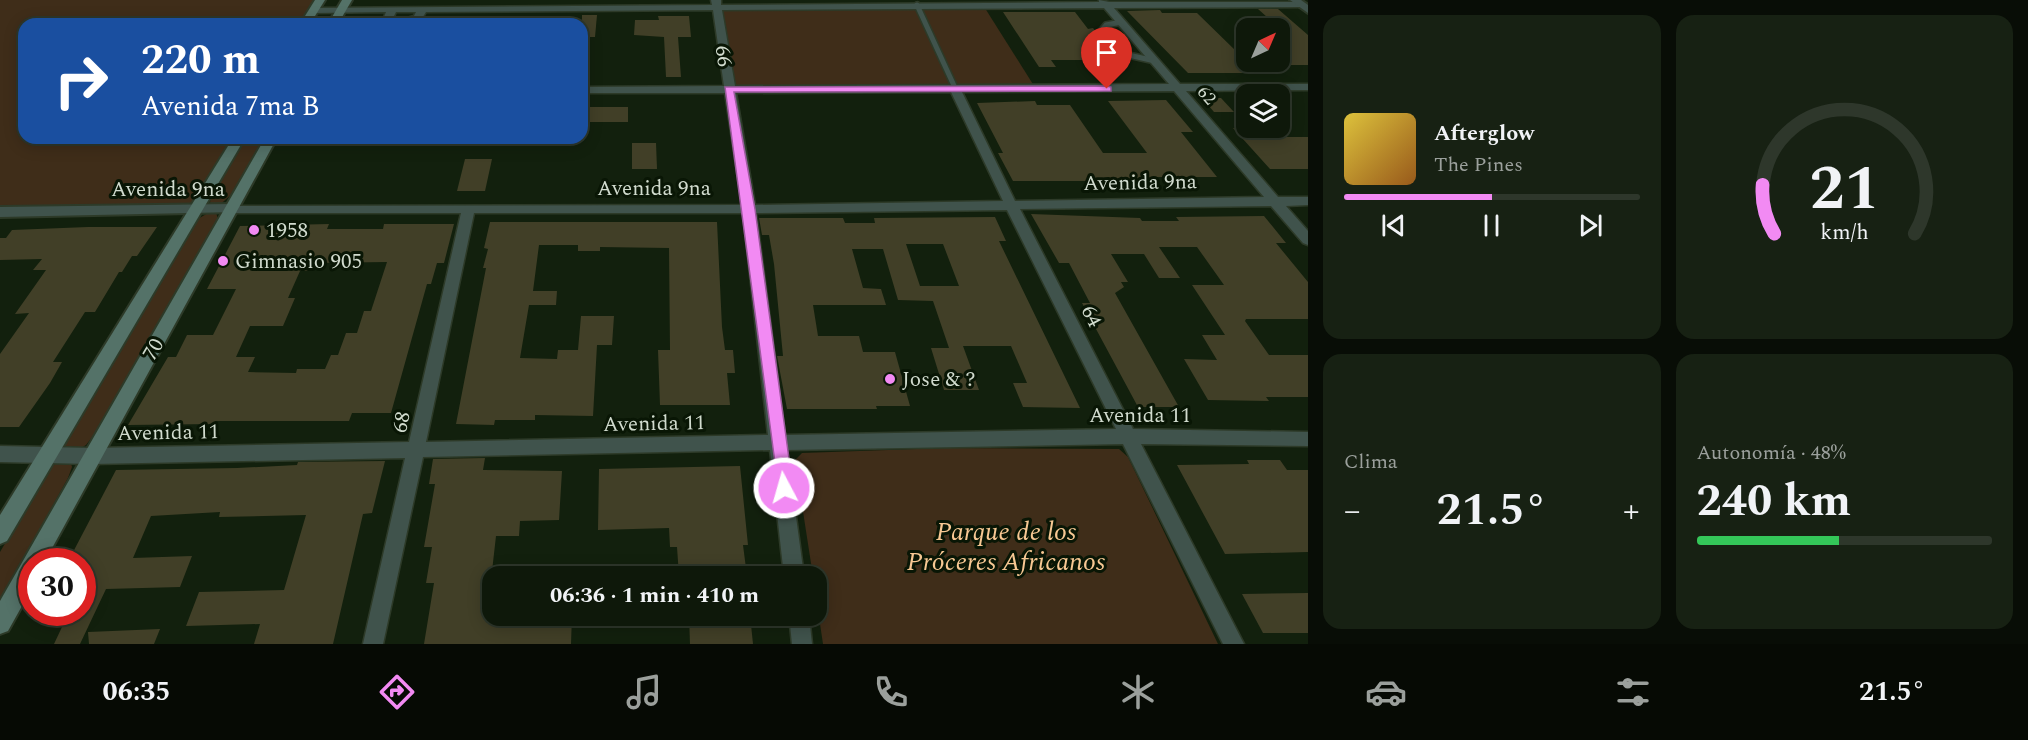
<!DOCTYPE html>
<html lang="es">
<head>
<meta charset="utf-8">
<style>
  :root { --surface:#0e180a; --page:#172113; --text:#f1f3f6; --muted:#9ba09c; --line:#2e372b; --accent:#f28af3 }
  body { margin:0; font-family:Spectral,serif; background:var(--page); color:var(--text); height:100vh; display:flex; flex-direction:column; font-size:22px; white-space:nowrap }
  * { box-sizing:border-box; margin:0 }
  p { font-size:20px; color:var(--muted) }
  .icon { flex:none; width:33px; height:33px; fill:none; stroke:currentColor; stroke-width:2; stroke-linecap:round; stroke-linejoin:round }
  .map { position:relative; flex:1; overflow:hidden }
  .sheet { display:flex; flex-direction:column; gap:15px; padding:15px; background:#080d06; width:720px }
  .sheet>* { flex:none }
  .guide { position:absolute; left:18px; top:18px; width:570px; height:126px; border-radius:18px; box-shadow:0 3px 15px #0003,0 0 0 2px var(--line); background:#1a4fa0; color:#fff; overflow:hidden }
  .needle { width:39px; rotate:44deg }
  .fabs { position:absolute; left:1236px; top:18px; display:grid; gap:12px }
  .fabs a { display:grid; place-items:center; width:54px; height:54px; border-radius:12px; background:var(--surface); box-shadow:0 3px 15px #0003,0 0 0 2px var(--line); font-size:30px }
  .speed { position:absolute; left:18px; top:548px; display:flex; gap:12px; font-size:30px; font-weight:700; text-align:center }
  .speed>* { display:grid; place-content:center; width:78px; height:78px; border-radius:50%; background:var(--surface); box-shadow:0 3px 15px #0003,0 0 0 2px var(--line); line-height:1 }
  .speed .limit { border:9px solid #d22; background:#fff; color:#111 }
  .pin { position:absolute; display:grid; place-items:center; width:51px; height:51px; color:#fff; margin:-62px -26px; border-radius:50% 50% 50% 0; rotate:-45deg; box-shadow:0 0 6px #0007 }
  .pin .icon { rotate:45deg }
  .me { position:absolute; width:66px; margin:-33px; rotate:354deg; stroke-linejoin:round; filter:drop-shadow(0 0 4px #0008) }
  .turn { display:flex; align-items:center; gap:21px; height:126px; padding:0 24px; font-size:27px }
  .turn .icon { width:78px; height:78px; stroke-width:2.5 }
  .turn b { display:block; font-size:42px; line-height:51px }
  .big { font-size:45px; font-weight:700; line-height:1.1 }
  .sheet .card { flex:1; display:flex; flex-direction:column; justify-content:center; gap:9px; min-width:0; padding:0 21px; border-radius:18px; background:var(--page) }
  .sheet .dial { align-items:center; gap:0 }
  .dial svg { height:156px; overflow:visible; fill:none; stroke:var(--line); stroke-width:7; stroke-linecap:round; text-anchor:middle }
  .dial text { fill:var(--text); stroke:none }
  .song { display:flex; align-items:center; gap:18px }
  .cover { width:72px; height:72px; border-radius:9px; background:linear-gradient(135deg,hsl(50 70% 55%),hsl(30 70% 35%)) }
  .played { height:6px; border-radius:3px; background:linear-gradient(90deg,var(--accent) 50%,var(--line) 50%) }
  .keys { display:flex; justify-content:space-around; direction:ltr }
  .heat { display:flex; justify-content:space-between; align-items:center; font-size:33px; direction:ltr }
  .charge { height:9px; border-radius:4px; background:linear-gradient(90deg,#34c759 48%,var(--line) 0) }
  .sheet .tiles { flex:1; display:grid; gap:15px; grid-template-columns:repeat(2,1fr) }
  .trip { position:absolute; left:482px; top:566px; width:345px; height:60px; border-radius:18px; background:var(--surface); box-shadow:0 3px 15px #0003,0 0 0 2px var(--line); font-weight:700; line-height:60px; text-align:center }
  .tabs { display:flex; height:96px; justify-content:space-around; align-items:center; background:#060a04; color:var(--muted) }
  .tabs .icon { width:42px; height:42px }
  .tabs .active { color:var(--accent) }
  .tabs b { font-size:27px; color:var(--text) }
  main { display:flex; flex:1; min-height:0 }
  .map>svg:first-child { display:block }
  .green { fill:#3f2d19 }
  .building { fill:#413f27; fill-rule:evenodd }
  .lines { fill:none; stroke-linecap:round; stroke-linejoin:round }
  .service-casing { stroke:#2d3a28; stroke-width:8 }
  .minor-casing { stroke:#2d3a28; stroke-width:3 }
  .tertiary-casing { stroke:#2d3a28; stroke-width:4 }
  .secondary-casing { stroke:#2d3a28; stroke-width:4 }
  .service { stroke:#40534c; stroke-width:5 }
  .minor { fill:#40534c; fill-rule:evenodd }
  .tertiary { fill:#40534c; fill-rule:evenodd }
  .secondary { fill:#547268; fill-rule:evenodd }
  .route { fill:#f28af3; stroke:#9d5a9e; stroke-width:1.5 }
  .poi-dot { fill:#f28af3; stroke:#091605; stroke-width:2 }
  .labels { text-anchor:middle; stroke-width:6; stroke-linejoin:round; paint-order:stroke }
  .far-street-label { font-size:18px; fill:#d1dbce; stroke:#091605 }
  .street-label { font-size:21px; fill:#d1dbce; stroke:#091605 }
  .poi-label { font-size:21px; fill:#d1dbce; stroke:#091605; text-anchor:start }
  .near-park-label { font-size:26px; font-style:italic; fill:#f7c893; stroke:#091605 }
</style>
</head>
<body>
<main>
<div class="map">
<svg width="1308" height="644" viewBox="0 0 1308 644">
  <rect width="100%" height="100%" fill="#12200d"/>
  <g class="green">
    <polygon points="0,0 322,0 307,24 24,24 24,138 239,138 196,210 0,212"/>
    <polygon points="983,5 1036,89 729,89 717,6"/>
    <polygon points="245,138 264,138 233,193 215,209 218,219 97,431 86,445 69,455 72,467 68,478 0,601 0,552 50,467 69,455 64,447 69,433 196,220 215,209 210,202 211,196"/>
    <polygon points="945,448 1119,449 1128,457 1218,644 823,644 816,597 816,576 813,576 795,460 802,453"/>
  </g>
  <g class="building">
    <polygon points="1258,9 1278,9 1308,35 1308,65 1280,65 1280,35 1282,35 1280,28 1274,28 1270,25 1276,25"/>
    <polygon points="1160,10 1162,13 1197,13 1237,52 1246,52 1246,65 1255,73 1188,73 1127,11"/>
    <polygon points="1003,12 1075,12 1088,29 1093,28 1119,60 1051,60 1056,67 1039,67"/>
    <polygon points="582,15 597,15 595,37 582,37"/>
    <polygon points="658,16 689,16 691,37 678,37 681,77 666,77 664,37 634,35 635,20 659,20"/>
    <polygon points="1202,98 1221,98 1234,112 1214,112"/>
    <polygon points="1166,100 1193,132 1181,132 1217,177 1155,177 1158,181 1013,181 998,153 1003,153 977,103 1035,101 1037,105 1070,105 1103,153 1147,153 1108,101"/>
    <rect x="582" y="107" width="46" height="15"/>
    <polygon points="1233,128 1261,128 1270,137 1308,137 1308,169 1270,169"/>
    <polygon points="632,143 656,143 657,169 632,169"/>
    <polygon points="465,159 492,159 485,191 457,191"/>
    <polygon points="1031,214 1140,218 1142,221 1179,221 1176,217 1264,216 1286,243 1276,243 1308,282 1308,319 1246,319 1245,321 1269,355 1308,355 1308,397 1266,397 1269,401 1208,400 1184,359 1217,360 1202,335 1225,335 1192,285 1224,285 1197,247 1159,247 1180,278 1159,278 1144,254 1111,254 1128,282 1121,282 1124,287 1115,293 1179,407 1138,407 1082,303 1090,303 1069,263 1059,263"/>
    <path d="M995 217 1006 241H999L1080 408 1023 407 1013 383H1027L1011 346H963L979 390H944L931 348H949L933 301 898 300 883 249H852L863 288 881 289 886 305H813L818 336H859L863 352H895L910 406H876L877 409H787L777 356H783L774 264 769 235H762L759 218H843L845 223H875L874 218ZM906 244H943L959 286H920Z"/>
    <polygon points="490,222 717,222 722,327 725,350 733,350 735,373 727,373 730,405 660,405 658,350 670,350 669,248 600,247 600,251 578,251 578,245 539,245 533,291 557,291 556,305 529,305 520,358 557,359 558,350 578,350 581,316 614,316 612,345 597,345 593,416 535,415 535,420 495,420 494,425 456,424 486,268 483,268 488,249 484,248"/>
    <path d="M329 224 327 229H383L384 224H454L444 263H437L431 284H427L391 413H352L349 421H215L214 424 128 425 168 357H176L187 335H213L236 289H207L240 226ZM387 262 371 311H364L357 333H346L338 355H331L325 369H297L296 373 248 372 255 357H236L250 326H283L295 298H288L300 271H309L312 263Z"/>
    <polygon points="88,227 157,227 137,256 132,256 122,272 119,272 95,312 85,312 53,362 62,362 50,383 19,427 0,427 0,354 29,313 15,314 46,270 33,270 42,259 0,260 0,238 6,238 12,230"/>
    <polygon points="485,458 483,470 562,471 559,520 520,521 519,536 496,536 490,589 492,589 492,615 572,615 571,644 424,644 434,583 426,583 432,547 424,547 435,484 429,484 433,459"/>
    <polygon points="1247,460 1280,460 1287,470 1308,470 1308,552 1225,554 1177,465 1249,464"/>
    <polygon points="385,461 372,513 363,514 333,644 254,644 260,624 186,626 199,592 284,590 306,515 219,517 220,512 151,516 133,558 192,556 180,587 106,589 80,644 54,644 69,612 82,612 82,561 73,561 77,554 72,554 116,470 237,468 297,465 298,462"/>
    <polygon points="740,466 748,545 743,545 747,576 679,576 677,547 670,547 669,528 598,530 599,469"/>
    <polygon points="1308,593 1308,633 1263,633 1242,594"/>
    <polygon points="689,615 750,615 753,644 690,644"/>
    <polygon points="160,629 154,644 89,644 88,632"/>
  </g>
  <g class="lines">
    <defs>
      <g id="service">
        <polyline points="917,5 956,90"/>
        <polyline points="1122,22 1106,25 1101,31 1124,54 1155,61"/>
      </g>
      <g id="minor">
        <path d="M711 0H721V5L1099 2V0L1109 2H1303L1305 4 1300 7 1114 8 1180 84H1308V90L1186 91 1278 197H1308V205L1286 206 1308 231V245L1303 243 1271 206 1020 209 1133 429 1308 432V446L1141 444 1244 644H1223L1123 444 787 450 804 576H784L770 450 423 457 383 644H363L405 458 92 464 0 462V446L92 448 409 442 461 213H232L227 212 225 209 227 206 742 205 725 93H582V87L724 86 713 10 426 12 421 20 394 24 384 17 386 12 314 13 311 12V8L712 5ZM1104 8 1169 84 735 86 722 10ZM396 12H416L414 16 400 20 394 16ZM1174 91 1264 197 1015 201 962 92ZM951 92 1003 201 755 205 736 93ZM1007 210 1116 429 785 435 756 213ZM474 213H743L768 435 426 442Z"/>
        <polygon points="789,615 809,615 812,644 792,644"/>
      </g>
      <g id="tertiary">
        <polygon points="1290,0 1301,0 1308,5 1308,13"/>
        <polygon points="232,204 239,209 237,212 0,217 0,207"/>
      </g>
      <g id="secondary">
        <polygon points="315,0 325,0 310,24 300,24"/>
        <polygon points="342,0 352,0 338,24 328,24"/>
        <polygon points="233,138 245,138 7,541 0,544 0,515"/>
        <polygon points="265,138 277,138 45,561 32,561 32,588 8,631 0,634 0,601"/>
      </g>
    </defs>
    <use href="#service" class="service-casing"/>
    <use href="#minor" class="minor-casing"/>
    <use href="#tertiary" class="tertiary-casing"/>
    <use href="#secondary" class="secondary-casing"/>
    <use href="#service" class="service"/>
    <use href="#minor" class="minor"/>
    <use href="#tertiary" class="tertiary"/>
    <use href="#secondary" class="secondary"/>
  </g>
  <polygon class="route" points="1107,86 1111,87 1111,91 734,92 755,209 793,488 790,493 784,495 779,493 725,87"/>
  <g class="poi-dot">
    <circle cx="254" cy="230" r="6"/>
    <circle cx="223" cy="261" r="6"/>
    <circle cx="890" cy="379" r="6"/>
  </g>
  <g class="labels">
    <g class="far-street-label">
      <text transform="translate(1207 95) rotate(49)" y="6">62</text>
    </g>
    <g class="street-label">
      <text transform="translate(724 56) rotate(82)" y="7">66</text>
      <text transform="translate(1140 182) rotate(-1)" y="7">Avenida 9na</text>
      <text x="654" y="195">Avenida 9na</text>
      <text x="168" y="196">Avenida 9na</text>
      <text transform="translate(1092 316) rotate(63)" y="7">64</text>
      <text transform="translate(153 349) rotate(-60)" y="7">70</text>
      <text x="1140" y="422">Avenida 11</text>
      <text transform="translate(401 422) rotate(-78)" y="7">68</text>
      <text transform="translate(654 423) rotate(-1)" y="7">Avenida 11</text>
      <text transform="translate(168 432) rotate(-1)" y="7">Avenida 11</text>
    </g>
    <g class="poi-label">
      <text x="266" y="237">1958</text>
      <text x="235" y="268">Gimnasio 905</text>
      <text x="902" y="386">Jose &amp; ?</text>
    </g>
    <g class="near-park-label">
      <text x="1006" y="540">Parque de los<tspan x="1006" dy="30">Próceres Africanos</tspan></text>
    </g>
  </g>
</svg>
<div class="fabs">
<a><svg class="needle" viewBox="-14 -14 28 28"><path d="M0-13l5 13h-10z" fill="#e53935"/><path d="M0 13l5-13h-10z" fill="#9ba09c"/></svg></a>
<a><svg class="icon" aria-label="layers" viewBox="0 0 24 24"><path d="M12 4l9 5-9 5-9-5zM3 14l9 5 9-5"/></svg></a>
</div>
<div class="speed"><div class="limit">30</div></div>
<div class="pin" style="left:1107px;top:89px;background:#d93025"><svg class="icon" aria-label="arrive" viewBox="0 0 24 24"><path d="M6 21V4h12l-3 4 3 4H6"/></svg></div>
<svg class="me" style="left:784px;top:488px" viewBox="-20 -20 40 40"><circle r="17" fill="#f28af3" stroke="#fff" stroke-width="3"/><path d="M0-11L8 9 0 5-8 9z" fill="#fff"/></svg>
<div class="trip">06:36 · 1 min · 410 m</div>
<div class="guide">
<div class="turn"><svg class="icon" aria-label="right" viewBox="0 0 24 24"><path d="M7 20v-9h11M14 6l5 5-5 5"/></svg><div><b>220 m</b>Avenida 7ma B</div></div>
</div>
</div>
<section class="sheet">
<div class="tiles">
<div class="card">
<div class="song"><i class="cover"></i><div><b>Afterglow</b><p>The Pines</p></div></div>
<div class="played"></div>
<div class="keys"><svg class="icon" aria-label="previous" viewBox="0 0 24 24"><path d="M18 5L8 12l10 7zM5 5v14"/></svg><svg class="icon" aria-label="pause" viewBox="0 0 24 24"><path d="M8 5v14M16 5v14"/></svg><svg class="icon" aria-label="next" viewBox="0 0 24 24"><path d="M6 5l10 7-10 7zM19 5v14"/></svg></div>
</div>
<div class="card dial"><svg viewBox="0 0 100 80">
<path d="M14 69A42 42 0 1 1 86 69"/>
<path d="M14 69A42 42 0 0 1 8 44" stroke="#f28af3"/>
<text x="50" y="56" font-size="32" font-weight="700">21</text>
<text x="50" y="72" font-size="11">km/h</text>
</svg></div>
<div class="card"><p>Clima</p>
<div class="heat"><a>−</a><b class="big">21.5°</b><a>+</a></div>
</div>
<div class="card"><p>Autonomía · 48%</p><b class="big">240 km</b><div class="charge"></div></div>
</div>
</section>
</main>
<nav class="tabs">
<b>06:35</b>
<svg class="icon active" aria-label="directions" viewBox="0 0 24 24"><path d="M12 3l9 9-9 9-9-9zM9 14v-3h6M13 9l2 2-2 2"/></svg>
<svg class="icon" aria-label="music" viewBox="0 0 24 24"><path d="M9 18V5l10-2v13"/><circle cx="6" cy="18" r="3"/><circle cx="16" cy="16" r="3"/></svg>
<svg class="icon" aria-label="phone" viewBox="0 0 24 24"><path d="M5 4h4l2 5-3 2q2 4 5 5l2-3 5 2v4C11 20 4 13 5 4z"/></svg>
<svg class="icon" aria-label="climate" viewBox="0 0 24 24"><path d="M12 3v18M4 7l16 10M4 17L20 7"/></svg>
<svg class="icon" aria-label="car" viewBox="0 0 24 24"><path d="M5 17H2v-5l4-1 3-4h7l3 4 3 1v5h-3M9 17h6M6 11h13"/><circle cx="7" cy="17" r="2"/><circle cx="17" cy="17" r="2"/></svg>
<svg class="icon" aria-label="filters" viewBox="0 0 24 24"><path d="M4 7h16M4 17h16"/><circle cx="9" cy="7" r="2"/><circle cx="15" cy="17" r="2"/></svg>
<b>21.5°</b>
</nav>
</body>
</html>
